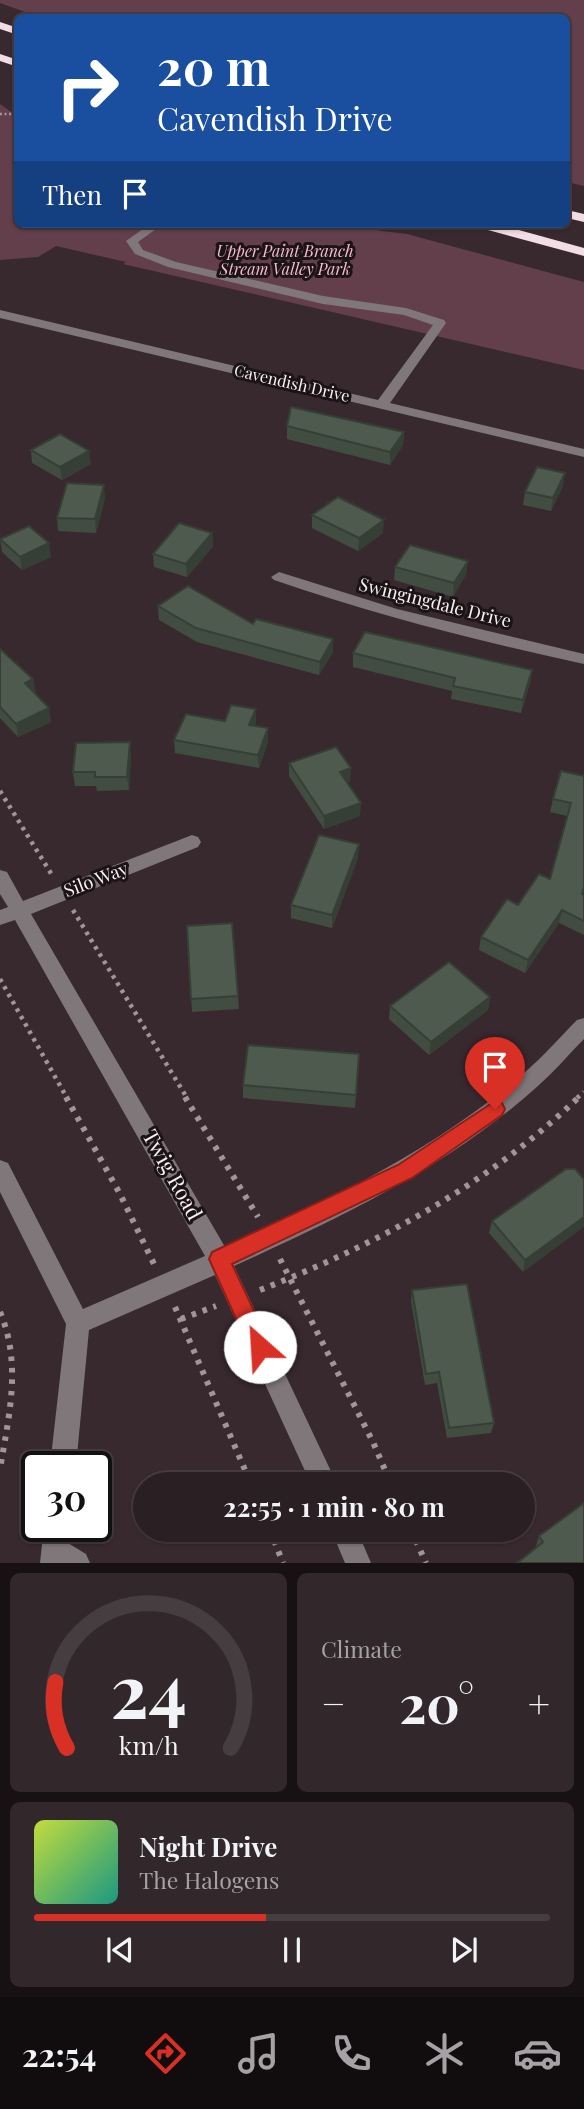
<!DOCTYPE html>
<html lang="en">
<head>
<meta charset="utf-8">
<style>
  :root { --surface:#2a1f22; --page:#32272a; --text:#f1f3f6; --muted:#a5a2a5; --line:#463d40; --accent:#d93025 }
  body { margin:0; font-family:"Playfair Display",serif; background:var(--page); color:var(--text); height:100vh; display:flex; flex-direction:column; font-size:26px; white-space:nowrap }
  * { box-sizing:border-box; margin:0 }
  p { font-size:23px; color:var(--muted) }
  .icon { flex:none; width:38px; height:38px; fill:none; stroke:currentColor; stroke-width:2; stroke-linecap:round; stroke-linejoin:round }
  .map { position:relative; height:1563px; overflow:hidden }
  .drawer { display:flex; flex-direction:column; gap:10px; padding:10px; background:#171113; flex:1 }
  .drawer>* { flex:none }
  .banner { position:absolute; left:14px; top:14px; width:556px; height:214px; border-radius:10px; box-shadow:0 2px 5px #0004,0 0 0 2px var(--line); background:#1a4fa0; color:#fff; overflow:hidden }
  .speed { position:absolute; left:21px; top:1451px; display:flex; gap:14px; font-size:35px; font-weight:700; text-align:center }
  .speed>* { display:grid; place-content:center; width:91px; height:91px; border-radius:50%; background:var(--surface); box-shadow:0 2px 5px #0004,0 0 0 2px var(--line); line-height:1 }
  .speed .limit { border:4px solid #111; border-radius:10px; background:#fff; color:#111 }
  .pin { position:absolute; display:grid; place-items:center; width:60px; height:60px; color:#fff; margin:-72px -30px; border-radius:50% 50% 50% 0; rotate:-45deg; box-shadow:0 0 7px #0007 }
  .pin .icon { rotate:45deg }
  .me { position:absolute; width:77px; margin:-38px; rotate:334deg; stroke-linejoin:round; filter:drop-shadow(0 0 5px #0008) }
  .turn { display:flex; align-items:center; gap:24px; height:147px; padding:0 28px; font-size:32px }
  .turn .icon { width:91px; height:91px; stroke-width:2.5 }
  .turn b { display:block; font-size:49px; line-height:60px }
  .then { display:flex; align-items:center; height:66px; padding:0 28px; background:#0003; gap:14px; font-size:26px }
  .big { font-size:52px; font-weight:700; line-height:1.1 }
  .drawer .tile { flex:1; display:flex; flex-direction:column; justify-content:center; gap:10px; min-width:0; padding:0 24px; border-radius:10px; background:var(--page) }
  .drawer .dial { align-items:center; gap:0 }
  .dial svg { height:182px; overflow:visible; fill:none; stroke:var(--line); stroke-width:7; stroke-linecap:round; text-anchor:middle }
  .dial text { fill:var(--text); stroke:none }
  .song { display:flex; align-items:center; gap:21px }
  .cover { width:84px; height:84px; border-radius:10px; background:linear-gradient(135deg,hsl(70 70% 55%),hsl(170 70% 35%)) }
  .played { height:7px; border-radius:4px; background:linear-gradient(90deg,var(--accent) 45%,var(--line) 45%) }
  .keys { display:flex; justify-content:space-around; direction:ltr }
  .heat { display:flex; justify-content:space-between; align-items:center; font-size:38px; direction:ltr }
  .drawer .tiles { flex:1; display:grid; gap:10px; grid-template-columns:1fr 1fr }
  .tile:last-child { grid-column:span 2 }
  .trip { position:absolute; left:133px; top:1472px; width:402px; height:70px; border-radius:35px; background:var(--surface); box-shadow:0 2px 5px #0004,0 0 0 2px var(--line); font-weight:700; line-height:70px; text-align:center }
  .tab-bar { display:flex; height:112px; justify-content:space-around; align-items:center; background:#110c0e; color:var(--muted) }
  .tab-bar .icon { width:49px; height:49px }
  .tab-bar .on { color:var(--accent) }
  .tab-bar b { font-size:32px; color:var(--text) }
  .map>svg:first-child { display:block }
  .green { fill:#633f4c }
  .lines { fill:none; stroke-linecap:round; stroke-linejoin:round }
  .path-far2 { stroke:#a29599; stroke-width:2.5; stroke-dasharray:2 2.5; stroke-linecap:butt }
  .path-far1 { stroke:#a29599; stroke-width:4.5; stroke-dasharray:3.5 5; stroke-linecap:butt }
  .path { stroke:#a29599; stroke-width:6; stroke-dasharray:4.5 7; stroke-linecap:butt }
  .minor { fill:#7f777a; fill-rule:evenodd }
  .highway { fill:#f2dde4; fill-rule:evenodd }
  .wall { fill:#424d42 }
  .shaded-wall { fill:#363f36 }
  .building { fill:#4d5a4d; stroke:#363f36; stroke-width:2 }
  .route { fill:#d93025; stroke:#8d1f18; stroke-width:2 }
  .labels { text-anchor:middle; stroke-width:6; stroke-linejoin:round; paint-order:stroke }
  .far-park-label { font-size:16px; font-style:italic; fill:#f9bad1; stroke:#1b1416 }
  .far-street-label { font-size:16px; fill:#f9eef1; stroke:#1b1416 }
  .street-label { font-size:18px; fill:#f9eef1; stroke:#1b1416 }
  .near-street-label { font-size:21px; fill:#f9eef1; stroke:#1b1416 }
</style>
</head>
<body>
<div class="map">
<svg width="584" height="1563" viewBox="0 0 584 1563">
  <rect width="100%" height="100%" fill="#38292e"/>
  <g class="green">
    <polygon points="0,0 584,0 584,186 567,182 567,18 42,18 0,3"/>
    <polygon points="0,104 17,116 18,224 326,224 407,234 584,282 584,370 123,264 126,262 56,246 38,257 0,260"/>
  </g>
  <g class="lines">
    <polyline class="path-far2" points="0,114 18,114"/>
    <g class="path-far1">
      <polyline points="0,791 52,875"/>
      <polyline points="73,910 187,1098"/>
      <polyline points="0,979 67,1098"/>
      <polyline points="577,1098 584,1092"/>
    </g>
    <g class="path">
      <polyline points="66,1097 120,1194 154,1264"/>
      <polyline points="185,1097 258,1217"/>
      <polyline points="280,1259 373,1442 391,1484"/>
      <path d="M260 1290C378 1244 487 1185 579 1097"/>
      <polyline points="175,1307 251,1484"/>
      <path d="M0 1312C22 1364 9 1415 0 1469"/>
      <polyline points="181,1319 216,1306"/>
      <polyline points="270,1530 283,1563"/>
      <polyline points="411,1530 426,1563"/>
    </g>
    <g class="minor">
      <polygon points="150,224 163,224 138,242 143,250 176,262 323,296 406,308 444,320 446,323 390,403 584,449 584,457 0,318 0,310 378,400 433,325 404,315 323,304 168,267 135,254 126,241"/>
      <path d="M279 572 397 609 584 654V664C479 641 375 615 274 580L271 577Z"/>
      <path d="M192 835 198 837 201 842 198 847 31 914 225 1247C331 1200 436 1149 524 1073 543 1057 559 1038 577 1020L584 1018V1039C569 1054 555 1071 539 1085 451 1165 342 1217 234 1266L337 1484H311L215 1275 89 1330 76 1466H50L66 1324 0 1192V1160L8 1163 83 1309 205 1256 15 920 0 925V910L8 907 0 894V870L7 872 23 901Z"/>
      <polygon points="44,1526 70,1526 68,1543 86,1554 90,1563 40,1563"/>
      <polygon points="331,1530 357,1530 371,1563 345,1563"/>
    </g>
    <g class="highway">
      <polygon points="0,22 18,28 18,35 0,29"/>
      <polygon points="0,54 18,60 18,67 0,61"/>
      <polygon points="567,210 584,214 584,222 567,218"/>
      <polygon points="475,224 497,224 584,248 584,256 477,227"/>
    </g>
  </g>
  <g class="wall">
    <polygon points="287,426 404,432 403,445 390,465 287,439"/>
    <polygon points="31,450 91,464 62,480 32,463"/>
    <polygon points="563,486 551,511 523,505 525,492"/>
    <polygon points="105,498 96,533 58,531 57,518"/>
    <polygon points="312,515 383,533 358,551 312,528"/>
    <polygon points="212,533 213,546 187,577 154,567 153,554"/>
    <polygon points="0,539 51,557 22,570 2,552"/>
    <polygon points="468,561 466,574 453,597 394,580 395,567"/>
    <polygon points="158,606 333,639 333,652 319,675 197,642 159,620"/>
    <polygon points="0,649 33,679 35,693 51,722 18,737 0,718"/>
    <polygon points="353,653 532,670 530,683 521,713 451,699 452,691 353,667"/>
    <polygon points="256,709 256,723 255,726 268,742 259,768 175,753 174,740"/>
    <polygon points="131,755 129,790 97,791 96,786 75,786 73,772"/>
    <polygon points="289,763 350,781 347,782 360,816 324,829 289,776"/>
    <polygon points="584,776 584,889 583,894 584,895 584,935 559,923 525,973 479,950 481,937 550,879 567,816 550,812 553,799"/>
    <polygon points="358,858 332,928 291,918 291,905"/>
    <polygon points="187,926 238,996 239,1009 192,1012"/>
    <polygon points="490,997 488,1010 429,1055 389,1019 390,1006"/>
    <polygon points="359,1054 355,1108 243,1098 243,1085"/>
    <polygon points="584,1179 523,1272 489,1233 492,1221"/>
    <polygon points="412,1290 494,1423 491,1433 447,1438 437,1383 425,1385 411,1301"/>
    <polygon points="539,1536 584,1563 537,1547 536,1546"/>
  </g>
  <g class="shaded-wall">
    <polygon points="404,432 403,445 390,465 390,452"/>
    <polygon points="89,451 91,464 62,480 60,467"/>
    <polygon points="565,473 563,486 551,511 553,498"/>
    <polygon points="104,485 105,498 96,533 95,519"/>
    <polygon points="384,520 383,533 358,551 359,538"/>
    <polygon points="212,533 213,546 187,577 186,564"/>
    <polygon points="49,543 51,557 22,570 20,557"/>
    <polygon points="468,561 466,574 453,597 454,583"/>
    <polygon points="333,639 333,652 319,675 320,662"/>
    <polygon points="532,670 530,683 521,713 523,700"/>
    <polygon points="33,679 36,693 28,696 25,683"/>
    <polygon points="49,708 51,722 18,737 16,724"/>
    <polygon points="256,709 256,723 250,738 249,725"/>
    <polygon points="268,728 268,742 259,768 258,755"/>
    <polygon points="130,742 131,755 129,790 127,777"/>
    <polygon points="351,768 350,781 339,785 340,772"/>
    <polygon points="361,803 360,816 324,829 324,816"/>
    <polygon points="359,844 358,858 332,928 332,915"/>
    <polygon points="562,910 559,923 525,973 528,960"/>
    <polygon points="490,997 488,1010 429,1055 431,1042"/>
    <polygon points="584,1217 584,1227 523,1272 525,1260"/>
  </g>
  <g class="building">
    <polygon points="291,407 404,432 390,452 287,426"/>
    <polygon points="60,434 89,451 60,467 31,450"/>
    <polygon points="537,467 565,473 553,498 525,492"/>
    <polygon points="67,483 104,485 95,519 57,518"/>
    <polygon points="338,497 384,520 359,538 312,515"/>
    <polygon points="179,523 212,533 186,564 153,554"/>
    <polygon points="29,526 49,543 20,557 0,539"/>
    <polygon points="410,545 468,561 454,583 395,567"/>
    <polygon points="188,586 253,624 256,619 333,639 320,662 196,628 158,606"/>
    <polygon points="365,632 532,670 523,700 453,686 455,678 353,653"/>
    <polygon points="0,649 33,679 25,683 49,708 16,724 0,707"/>
    <polygon points="231,705 256,709 249,725 268,728 258,755 174,740 186,714 225,721"/>
    <polygon points="130,742 127,777 95,777 95,772 73,772 76,743"/>
    <polygon points="336,747 351,768 340,772 361,803 324,816 289,763"/>
    <polygon points="561,771 584,776 584,887 582,894 584,895 584,921 562,910 528,960 481,937 507,899 518,905 539,874 550,879 571,803 553,799"/>
    <polygon points="319,835 359,844 332,915 291,905"/>
    <polygon points="232,923 238,996 191,999 187,926"/>
    <polygon points="449,962 490,997 431,1042 390,1006"/>
    <polygon points="248,1045 359,1054 356,1095 243,1085"/>
    <polygon points="566,1169 575,1169 584,1179 584,1217 525,1260 492,1221"/>
    <polygon points="467,1284 494,1423 449,1428 439,1372 426,1374 412,1290"/>
    <polygon points="584,1503 584,1563 517,1563 543,1542 539,1536"/>
  </g>
  <polygon class="route" points="495,1101 502,1103 505,1109 502,1115 412,1178 232,1264 271,1347 268,1354 260,1357 252,1354 209,1259 212,1252 398,1165"/>
  <g class="labels">
    <g class="far-park-label">
      <text x="285" y="257">Upper Paint Branch<tspan x="285" dy="18">Stream Valley Park</tspan></text>
    </g>
    <g class="far-street-label">
      <text transform="translate(292 383) rotate(13)" y="6">Cavendish Drive</text>
    </g>
    <g class="street-label">
      <text transform="translate(435 603) rotate(14)" y="6">Swingingdale Drive</text>
      <text transform="translate(96 880) rotate(-21)" y="6">Silo Way</text>
    </g>
    <g class="near-street-label">
      <text transform="translate(172 1175) rotate(61)" y="7">Twig Road</text>
    </g>
  </g>
</svg>
<div class="speed"><div class="limit">30</div></div>
<div class="pin" style="left:495px;top:1109px;background:#d93025"><svg class="icon" aria-label="arrive" viewBox="0 0 24 24"><path d="M6 21V4h12l-3 4 3 4H6"/></svg></div>
<svg class="me" style="left:260px;top:1347px" viewBox="-20 -20 40 40"><circle r="19" fill="#fff"/><path d="M0-13L10 11 0 6-10 11z" fill="#d93025"/></svg>
<div class="trip">22:55 · 1 min · 80 m</div>
<div class="banner">
<div class="turn"><svg class="icon" aria-label="right" viewBox="0 0 24 24"><path d="M7 20v-9h11M14 6l5 5-5 5"/></svg><div><b>20 m</b>Cavendish Drive</div></div>
<div class="then">Then<svg class="icon" aria-label="arrive" viewBox="0 0 24 24"><path d="M6 21V4h12l-3 4 3 4H6"/></svg></div>
</div>
</div>
<section class="drawer">
<div class="tiles">
<div class="tile dial"><svg viewBox="0 0 100 80">
<path d="M14 69A42 42 0 1 1 86 69"/>
<path d="M14 69A42 42 0 0 1 9 40" stroke="#d93025"/>
<text x="50" y="56" font-size="32" font-weight="700">24</text>
<text x="50" y="72" font-size="11">km/h</text>
</svg></div>
<div class="tile"><p>Climate</p>
<div class="heat"><a>−</a><b class="big">20°</b><a>+</a></div>
</div>
<div class="tile">
<div class="song"><i class="cover"></i><div><b>Night Drive</b><p>The Halogens</p></div></div>
<div class="played"></div>
<div class="keys"><svg class="icon" aria-label="previous" viewBox="0 0 24 24"><path d="M18 5L8 12l10 7zM5 5v14"/></svg><svg class="icon" aria-label="pause" viewBox="0 0 24 24"><path d="M8 5v14M16 5v14"/></svg><svg class="icon" aria-label="next" viewBox="0 0 24 24"><path d="M6 5l10 7-10 7zM19 5v14"/></svg></div>
</div>
</div>
</section>
<nav class="tab-bar">
<b>22:54</b>
<svg class="icon on" aria-label="directions" viewBox="0 0 24 24"><path d="M12 3l9 9-9 9-9-9zM9 14v-3h6M13 9l2 2-2 2"/></svg>
<svg class="icon" aria-label="music" viewBox="0 0 24 24"><path d="M9 18V5l10-2v13"/><circle cx="6" cy="18" r="3"/><circle cx="16" cy="16" r="3"/></svg>
<svg class="icon" aria-label="phone" viewBox="0 0 24 24"><path d="M5 4h4l2 5-3 2q2 4 5 5l2-3 5 2v4C11 20 4 13 5 4z"/></svg>
<svg class="icon" aria-label="climate" viewBox="0 0 24 24"><path d="M12 3v18M4 7l16 10M4 17L20 7"/></svg>
<svg class="icon" aria-label="car" viewBox="0 0 24 24"><path d="M5 17H2v-5l4-1 3-4h7l3 4 3 1v5h-3M9 17h6M6 11h13"/><circle cx="7" cy="17" r="2"/><circle cx="17" cy="17" r="2"/></svg>
</nav>
</body>
</html>
